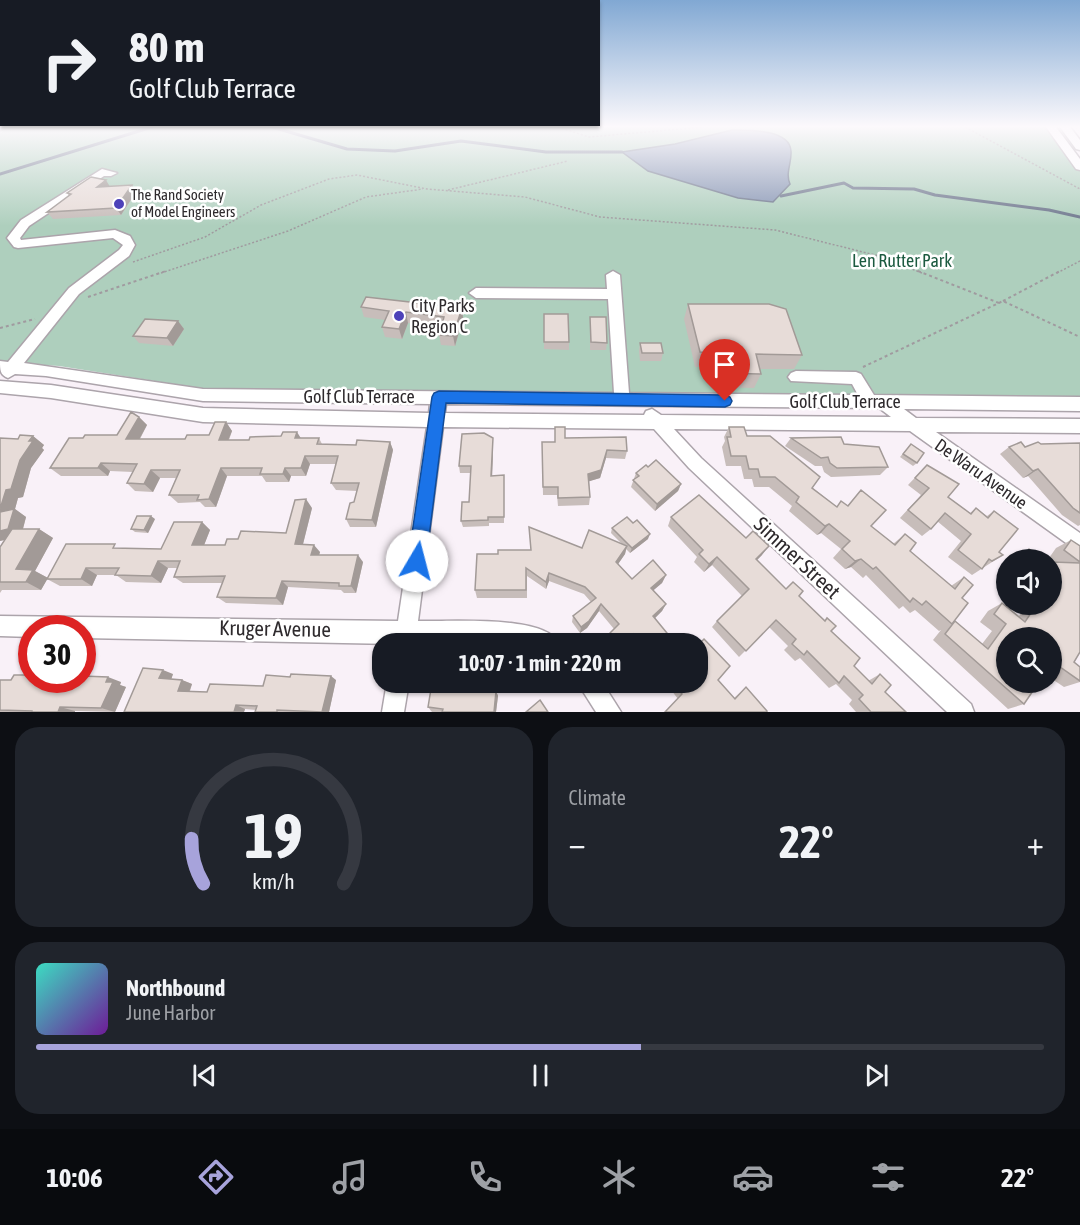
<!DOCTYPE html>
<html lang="en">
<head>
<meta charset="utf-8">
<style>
  :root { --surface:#171b24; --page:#20242c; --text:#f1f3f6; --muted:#9ea1a6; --line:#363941; --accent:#a7a3db }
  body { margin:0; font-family:"Asap Condensed",sans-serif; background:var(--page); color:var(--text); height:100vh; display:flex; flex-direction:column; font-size:22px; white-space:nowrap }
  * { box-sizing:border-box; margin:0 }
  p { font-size:20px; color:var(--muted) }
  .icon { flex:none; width:33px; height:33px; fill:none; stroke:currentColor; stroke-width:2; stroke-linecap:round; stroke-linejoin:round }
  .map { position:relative; height:712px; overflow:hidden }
  .panel { display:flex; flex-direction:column; gap:15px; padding:15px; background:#0d0f14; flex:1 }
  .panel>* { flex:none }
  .banner { position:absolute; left:0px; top:0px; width:600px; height:126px; box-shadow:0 2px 4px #0004; background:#171b24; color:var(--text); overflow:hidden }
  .fabs { position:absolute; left:996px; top:549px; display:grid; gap:12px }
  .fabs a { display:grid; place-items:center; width:66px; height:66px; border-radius:50%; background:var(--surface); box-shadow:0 2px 4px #0004; font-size:30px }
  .speed { position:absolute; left:18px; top:615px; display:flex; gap:12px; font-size:30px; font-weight:700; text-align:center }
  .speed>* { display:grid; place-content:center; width:78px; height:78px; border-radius:50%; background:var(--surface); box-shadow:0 2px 4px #0004; line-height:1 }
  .speed .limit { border:9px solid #d22; background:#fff; color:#111 }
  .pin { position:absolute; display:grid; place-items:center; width:51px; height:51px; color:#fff; margin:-62px -26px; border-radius:50% 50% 50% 0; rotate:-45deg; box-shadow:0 0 6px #0007 }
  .pin .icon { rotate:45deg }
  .me { position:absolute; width:66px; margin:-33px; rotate:8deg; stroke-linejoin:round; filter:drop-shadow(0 0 4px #0008) }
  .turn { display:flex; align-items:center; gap:21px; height:126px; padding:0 30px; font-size:27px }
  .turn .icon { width:78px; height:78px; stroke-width:2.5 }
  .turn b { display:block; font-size:42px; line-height:51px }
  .big { font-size:45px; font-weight:700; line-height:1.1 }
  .panel .widget { flex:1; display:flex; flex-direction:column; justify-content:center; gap:9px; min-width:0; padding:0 21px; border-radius:24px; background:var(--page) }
  .panel .dial { align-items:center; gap:0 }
  .dial svg { height:156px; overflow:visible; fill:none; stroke:var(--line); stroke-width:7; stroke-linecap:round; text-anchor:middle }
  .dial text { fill:var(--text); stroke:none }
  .song { display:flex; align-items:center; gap:18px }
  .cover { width:72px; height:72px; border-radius:9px; background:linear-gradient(135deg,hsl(170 70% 55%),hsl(280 70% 35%)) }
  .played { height:6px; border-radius:3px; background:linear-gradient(90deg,var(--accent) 60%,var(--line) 60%) }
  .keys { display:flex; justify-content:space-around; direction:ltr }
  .heat { display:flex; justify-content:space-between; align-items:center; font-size:33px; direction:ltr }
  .panel .tiles { flex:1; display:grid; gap:15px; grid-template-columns:1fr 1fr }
  .widget:last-child { grid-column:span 2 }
  .trip { position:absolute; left:372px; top:633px; width:336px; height:60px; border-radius:24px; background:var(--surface); box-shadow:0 2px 4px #0004; font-weight:700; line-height:60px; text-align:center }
  .tab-bar { display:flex; height:96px; justify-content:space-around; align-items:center; background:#090b0e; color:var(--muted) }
  .tab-bar .icon { width:42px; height:42px }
  .tab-bar .active { color:var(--accent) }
  .tab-bar b { font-size:27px; color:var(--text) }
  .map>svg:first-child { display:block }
  .green { fill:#aecfbd }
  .water { fill:#8695b3; stroke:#6c758b; stroke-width:1.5 }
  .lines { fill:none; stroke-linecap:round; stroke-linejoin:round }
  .stream { stroke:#6c758b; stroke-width:3 }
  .minor-casing { stroke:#aca4ab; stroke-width:3 }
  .path-far1 { stroke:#a09a9f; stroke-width:1.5; stroke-dasharray:2 2; stroke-linecap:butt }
  .path { stroke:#a09a9f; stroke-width:2; stroke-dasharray:3 3; stroke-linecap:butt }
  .minor { fill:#fff; fill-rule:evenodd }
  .wall { fill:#c7bdba }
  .shaded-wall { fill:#a29a97 }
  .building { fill:#e7dcd8; stroke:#a29a97; stroke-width:1.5 }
  .route { fill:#1a73e8; stroke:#114b97; stroke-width:1.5 }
  .poi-dot { fill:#4d42b9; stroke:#fff; stroke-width:2 }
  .labels { text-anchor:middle; stroke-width:5; stroke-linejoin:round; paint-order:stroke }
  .far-poi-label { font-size:15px; fill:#2e2a2d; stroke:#fff; text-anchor:start }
  .park-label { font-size:18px; fill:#1c5a40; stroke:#fff }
  .poi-label { font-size:18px; fill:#2e2a2d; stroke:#fff; text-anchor:start }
  .street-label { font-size:18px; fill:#2e2a2d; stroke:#fff }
  .near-street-label { font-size:21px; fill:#2e2a2d; stroke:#fff }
</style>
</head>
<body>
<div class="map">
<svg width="1080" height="712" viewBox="0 0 1080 712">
  <rect width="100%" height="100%" fill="#f9f1f8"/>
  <polygon class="green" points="2,127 1049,127 1080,171 1080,398 206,389 59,366 0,362 0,129"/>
  <path class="water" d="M732 130C747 130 790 129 791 151 792 163 785 173 790 184L773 202 738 198 648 171 622 152 675 144Z"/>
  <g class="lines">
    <g class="stream">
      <polyline points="272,127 347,149 395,151 461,141 546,152 622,152"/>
      <polyline points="0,174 152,127"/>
      <polyline points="781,196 844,183 853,188 914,189 935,195 1049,210 1080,217"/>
    </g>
    <defs>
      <g id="minor">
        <polygon points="1046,127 1056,127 1080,159 1080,170 1076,169"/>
        <polygon points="1060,127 1070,127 1080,140 1080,150 1076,149"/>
        <path d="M102 169 117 173 111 176H104L29 226 20 238 21 240 115 230 130 236 135 245 129 256 79 294 24 363 203 389 614 393 608 299 476 298 469 293 476 288 607 289 606 275 613 271 620 275 629 393 858 395 852 384 791 381 788 377 791 373 796 371 856 372 861 374 874 395 1080 397V411L904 409 916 418 1080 419V433L936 432 1080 533V553L910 431 674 429 701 458 971 704 974 712H947L689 468 654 429 443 427 418 621C448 622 547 614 559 644H394L82 638V628H32V637L0 636V616L398 621 427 427 203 422 51 398 0 393V381L51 385 203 408 429 413 430 404 203 401 46 376 15 374 8 378C0 375 0 370 0 361L8 362 69 288 119 250 123 245 113 238 18 248 14 247 7 238 21 220ZM446 404 879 408 891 417 661 415 652 409 646 411 644 415 445 413Z"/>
        <polygon points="387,682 409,682 404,712 382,712"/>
        <polygon points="577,682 602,682 621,712 596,712"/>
      </g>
    </defs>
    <use href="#minor" class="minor-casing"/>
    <g class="path-far1">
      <polyline points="558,127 589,137 704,127"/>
      <polyline points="965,127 1080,189"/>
      <polyline points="0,131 4,127"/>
      <polyline points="448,190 568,161"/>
      <polyline points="133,262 205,237 261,205 329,179 357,175 427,189 525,197 600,217 775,230 879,256 922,273"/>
      <polyline points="161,273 288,231 366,197 423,189"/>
      <polyline points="1057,273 1080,261"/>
    </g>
    <g class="path">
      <polyline points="918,271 999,303"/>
      <polyline points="88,297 166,271"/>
      <polyline points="1003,301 1060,271"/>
      <polyline points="0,328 35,319"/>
      <polyline points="863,367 1003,301 1080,337"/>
    </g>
    <use href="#minor" class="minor"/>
  </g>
  <g class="wall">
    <polygon points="110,186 136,192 121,215 53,219 47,212 69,196 67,193"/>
    <polygon points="688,304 802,355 794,369 760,369 761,374 754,388 710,387 708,367 695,367 684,319"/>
    <polygon points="361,307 462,308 463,318 455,346 441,345 439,335 442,326 408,323 402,339 385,337 382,327 385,320 364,317"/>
    <polygon points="544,314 569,342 569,350 544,349"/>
    <polygon points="590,317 607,343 606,350 590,350"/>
    <polygon points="178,321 184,329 173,346 139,343 133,336"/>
    <polygon points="640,343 663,353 661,361 640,361 639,351"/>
    <polygon points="139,417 147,425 140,439 185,439 209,435 226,422 232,431 229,440 319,438 322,444 356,445 390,442 393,450 376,527 350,527 346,519 354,502 357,491 336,490 331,483 336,464 310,464 306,476 291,476 289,482 266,482 262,476 227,476 216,507 205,507 200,502 178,503 169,495 176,478 160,478 153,492 135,491 127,483 133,472 110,471 108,476 61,476 50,468 83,438 117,435"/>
    <polygon points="729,427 747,436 837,507 847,506 861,490 871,526 893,544 905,534 910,551 951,586 964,577 962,598 953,622 982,644 992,631 980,622 988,611 1002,603 1019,616 1027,604 1052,604 1054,562 1049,558 1056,548 1071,540 1080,546 1080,652 1074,662 1080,667 1080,682 1064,687 1052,679 1052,638 1024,704 1008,709 933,640 941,630 939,631 915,610 910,613 903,606 899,609 866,575 863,578 851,567 845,569 833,558 841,549 821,533 817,535 789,511 792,506 769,487 754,487 752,479 744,479 741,466 726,466 722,447 725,441 724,437"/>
    <polygon points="33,436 44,445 42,448 44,450 31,468 23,497 18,498 15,509 26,517 23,529 39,529 53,538 35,571 48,578 121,548 161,549 202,522 210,530 204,545 225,545 238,539 286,533 312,508 303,544 320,552 319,555 363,562 356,593 344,593 341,590 288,587 283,605 226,603 217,597 222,583 183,583 174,577 177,568 168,568 161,583 126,582 116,575 97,575 92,586 60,586 47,579 41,590 2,590 0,593 0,547 4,540 0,541 18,439"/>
    <polygon points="565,438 627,451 625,459 606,458 600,478 589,481 590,497 589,505 558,506 557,495 543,495 542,442 554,442"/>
    <polygon points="791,438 844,444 888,467 880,475 831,477 824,472 822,466 815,466 785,446"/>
    <polygon points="1080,443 1080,525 1078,526 1062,515 1028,476 1023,478 1000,454 1009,447 1025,447 1041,444"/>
    <polygon points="911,444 917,463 913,466 900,457"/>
    <polygon points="493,445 492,476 504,482 504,523 489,523 489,526 463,527 461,521 469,502 471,473 460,473 459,466"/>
    <polygon points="927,465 948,497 970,513 976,508 987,516 994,511 999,552 1003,555 972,575 948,557 961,541 937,521 931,529 922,536 900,518 921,495 908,485"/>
    <polygon points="648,467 681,484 678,491 655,511 631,487 636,473"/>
    <polygon points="671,517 762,555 757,560 786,589 799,596 831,631 854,666 868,681 880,674 885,692 906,712 856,712 849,704 852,700 836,684 829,688 800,658 795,661 784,650 788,646 769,627 739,657 712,627 717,621 742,596 712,565 704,572 694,562 697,557 668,526"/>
    <polygon points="155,519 148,533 135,532 131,529"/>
    <polygon points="529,527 582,548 621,543 611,533 612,528 648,539 630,553 626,549 625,554 618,564 632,579 666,575 662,583 653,590 666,604 662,611 655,618 676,644 633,644 631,640 627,644 599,644 614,629 599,611 587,628 580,633 572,622 573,616 591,602 584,594 549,581 546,589 527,576 527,598 477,598 475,590 498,554 531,550"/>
    <polygon points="1029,549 1043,560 1014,560 1015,558"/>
    <polygon points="173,674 171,679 182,680 192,684 190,691 207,692 263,686 336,680 329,712 255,712 256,710 245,709 244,712 124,712"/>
    <polygon points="0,680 121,682 120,685 126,687 115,712 75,711 75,712 0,712"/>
    <polygon points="718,680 734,698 746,687 767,711 678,699 665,682 698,682"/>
    <polygon points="496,691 498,696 496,712 432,712 428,707"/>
  </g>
  <g class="shaded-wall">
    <polygon points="106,180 110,187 97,187"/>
    <polygon points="132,185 136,192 121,215 116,208"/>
    <polygon points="462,308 463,318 455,346 453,336"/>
    <polygon points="406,312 408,323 402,339 399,329"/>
    <polygon points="178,321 184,329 173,346 167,338"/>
    <polygon points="139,417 147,425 135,447 126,439"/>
    <polygon points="226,422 232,431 225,448 219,440"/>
    <polygon points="297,432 302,440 295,438"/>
    <polygon points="33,436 44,445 42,448 44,450 31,468 23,497 18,498 15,509 26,517 21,536 0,541 0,509 6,490 20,460"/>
    <polygon points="493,438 493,445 492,482 491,476"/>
    <polygon points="390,442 393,450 376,527 372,520"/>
    <polygon points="607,450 606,458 600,478 587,482 588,474"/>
    <polygon points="305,456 310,464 306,476 301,468"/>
    <polygon points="101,463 110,471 108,476 98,468"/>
    <polygon points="221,468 227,476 216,507 209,499"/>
    <polygon points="285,468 291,476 289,482 283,474"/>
    <polygon points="1038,469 1028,476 1023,478 1033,471"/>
    <polygon points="151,470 160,478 153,492 144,484"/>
    <polygon points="681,484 678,491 655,511 657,504"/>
    <polygon points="306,499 312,508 301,552 295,544"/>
    <polygon points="151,516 155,519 148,533 144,530"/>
    <polygon points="202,522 210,530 201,553 192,545"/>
    <polygon points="829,524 821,533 817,535 825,526"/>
    <polygon points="39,529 53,538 35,571 48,578 41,590 26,582 16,569"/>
    <polygon points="650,534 648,539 630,553 632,548"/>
    <polygon points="314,545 320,552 317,562 311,555"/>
    <polygon points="627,546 625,554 614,570 616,562"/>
    <polygon points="769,546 762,555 750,567 756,559"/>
    <polygon points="358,555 363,562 356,593 351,586"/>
    <polygon points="717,557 712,565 704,572 709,564"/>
    <polygon points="861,559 851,567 845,569 855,561"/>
    <polygon points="158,561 168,568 161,583 151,576"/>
    <polygon points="86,568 97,575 92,586 81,579"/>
    <polygon points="549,573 549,581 546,589 546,582"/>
    <polygon points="666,575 662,583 648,595 651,588"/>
    <polygon points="282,581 288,587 283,605 276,598"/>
    <polygon points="601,604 599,611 587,628 580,633 581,627"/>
    <polygon points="666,604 662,611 650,623 653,616"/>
    <polygon points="633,634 631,640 627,644 624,644"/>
    <polygon points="163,670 173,674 170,683 159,678"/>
    <polygon points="331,676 336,680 329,712 322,712"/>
    <polygon points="108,677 121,682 120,685 126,687 115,712 101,708 106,682"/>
    <polygon points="182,680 192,684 188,695 178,691"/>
    <polygon points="496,691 498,696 496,712 494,712"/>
    <polygon points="236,705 245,709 244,712 234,712"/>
    <polygon points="60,707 75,711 75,712 58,712"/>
  </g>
  <g class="building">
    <polygon points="91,177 106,180 97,187 132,185 116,208 47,212 71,194 67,193"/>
    <polygon points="366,297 462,308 453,336 439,335 444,317 406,312 399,329 382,327 389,311 361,307"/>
    <polygon points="688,304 769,304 786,309 802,355 756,354 761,374 716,373 713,353 700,352"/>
    <polygon points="544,314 568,314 569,342 544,342"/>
    <polygon points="590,317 606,317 607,343 591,342"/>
    <polygon points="145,319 178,321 167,338 133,336"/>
    <polygon points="640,343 661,343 663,353 642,353"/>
    <polygon points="131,412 139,417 126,439 185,439 187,435 209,435 215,422 226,422 219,440 249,440 250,437 281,436 283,432 297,432 295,438 319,438 317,444 356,445 357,440 390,442 372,520 346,519 350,503 354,502 359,483 331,483 338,456 305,456 301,468 285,468 283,474 260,474 262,468 221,468 209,499 197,500 199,495 169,495 180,470 151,470 144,484 127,483 137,464 101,463 98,468 50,468 69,438 83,438 85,435 117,435"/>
    <polygon points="555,427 565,427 565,438 626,437 627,451 607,450 601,470 588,474 590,497 558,498 558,487 543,487 542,442 555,442"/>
    <polygon points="729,427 744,427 747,436 770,436 820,477 812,488 837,507 841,501 848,506 861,490 886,510 871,526 895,545 905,534 916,543 910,551 955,589 964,577 973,585 962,598 968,603 952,624 926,601 922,605 913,598 910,602 876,567 873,569 861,559 855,561 842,549 850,541 829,524 825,526 796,502 799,497 775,477 760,477 758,469 749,469 746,456 731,456 727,437 731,437"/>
    <polygon points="484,433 493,438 491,476 504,475 504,517 488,517 488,520 461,521 462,502 469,502 471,466 459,466 462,434"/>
    <polygon points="20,435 33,436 29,441 33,441 20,460 11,489 6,490 0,509 0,438 18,439"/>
    <polygon points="841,437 844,444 879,447 888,467 837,468 830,463 828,457 821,458 791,438"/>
    <polygon points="1021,442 1025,447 1038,442 1041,444 1080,443 1080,513 1073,508 1038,469 1033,471 1009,447"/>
    <polygon points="911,444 924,453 917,463 903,454"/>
    <polygon points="656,460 681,484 657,504 633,480 639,476 636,473 646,465 648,467"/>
    <polygon points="927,465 959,484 948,497 971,514 976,508 988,518 994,511 1018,529 999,552 1003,555 992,561 989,559 982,569 958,550 971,534 945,513 931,529 908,510 929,488 915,478"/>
    <polygon points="699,495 746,538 753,531 769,546 756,559 786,589 793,582 803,591 799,596 825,621 827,618 836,626 831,631 860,658 854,666 872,684 880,674 891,685 885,692 906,712 871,712 859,699 863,695 844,676 839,683 807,651 804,655 792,644 796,639 776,620 746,651 717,621 749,589 717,557 709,564 699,554 703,550 671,517"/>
    <polygon points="306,499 295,544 314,545 311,555 358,555 351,586 339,586 339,583 282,581 276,598 217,597 225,576 174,577 180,561 158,561 151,576 115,575 119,568 86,568 81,579 47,579 66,544 115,544 113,548 161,549 174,522 202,522 192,545 225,545 227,539 238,539 241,531 286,533 295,500"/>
    <polygon points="14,509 8,529 0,531 0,512"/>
    <polygon points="137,516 151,516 144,530 131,529"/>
    <polygon points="627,517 633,523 637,520 650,534 632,548 612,528"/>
    <polygon points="529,527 582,548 589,530 627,546 616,562 632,579 653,560 666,575 651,588 666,604 653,616 676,644 641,644 633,634 624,644 599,644 619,624 601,604 589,621 581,627 573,616 596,598 585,587 549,573 546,582 526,568 526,590 475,590 477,554 498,554 498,550 531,550"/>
    <polygon points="12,529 39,529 16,569 33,570 26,582 0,582 0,547"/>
    <polygon points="1071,540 1080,546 1080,562 1064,550"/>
    <polygon points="1029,549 1043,560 1021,560"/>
    <polygon points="1052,562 1080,563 1080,652 1074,662 1080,667 1080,681 1053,662 1052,664 1052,638 1006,638 1006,682 1039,682 1024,704 945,634 955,621 988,649 1006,624 994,614 1002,603 1025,622 1037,604 1052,604"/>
    <polygon points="704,639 730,666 718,680 735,699 746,687 767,711 767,712 665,712 682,694 673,682 698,682 698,645"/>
    <polygon points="143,668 163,670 159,678 182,680 178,691 207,692 210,684 263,686 266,675 290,677 291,674 331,676 322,712 277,710 277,712 255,712 257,706 236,705 234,712 124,712"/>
    <polygon points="14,675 32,675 32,680 82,680 82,676 108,677 106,682 113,682 101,708 60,707 58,712 32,712 32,711 0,710 0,680 11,680"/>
    <polygon points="431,689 496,691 494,712 442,712 443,709 428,707"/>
    <polygon points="540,700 548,712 526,712"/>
  </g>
  <linearGradient id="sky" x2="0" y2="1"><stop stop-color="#81a8d3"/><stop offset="0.56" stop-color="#fcf9fc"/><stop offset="1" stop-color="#fcf9fc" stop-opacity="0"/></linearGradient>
  <rect width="1080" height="226" fill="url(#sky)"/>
  <polygon class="route" points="439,391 725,395 730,397 732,401 730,405 725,407 446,403 426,561 423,567 417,570 411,567 408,561 432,397 434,393"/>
  <g class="poi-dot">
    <circle cx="119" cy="204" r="6"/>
    <circle cx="399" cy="316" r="6"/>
  </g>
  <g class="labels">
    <g class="far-poi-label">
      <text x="131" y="200">The Rand Society<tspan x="131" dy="17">of Model Engineers</tspan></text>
    </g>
    <g class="park-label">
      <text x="902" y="267">Len Rutter Park</text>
    </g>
    <g class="poi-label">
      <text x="411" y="312">City Parks<tspan x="411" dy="21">Region C</tspan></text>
    </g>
    <g class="street-label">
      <text x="359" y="403">Golf Club Terrace</text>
      <text x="845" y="408">Golf Club Terrace</text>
      <text transform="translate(981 474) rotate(35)" y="6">De Waru Avenue</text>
    </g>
    <g class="near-street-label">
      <text transform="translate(797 558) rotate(43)" y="7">Simmer Street</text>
      <text transform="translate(275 629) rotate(1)" y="7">Kruger Avenue</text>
    </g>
  </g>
</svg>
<div class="fabs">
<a><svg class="icon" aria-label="sound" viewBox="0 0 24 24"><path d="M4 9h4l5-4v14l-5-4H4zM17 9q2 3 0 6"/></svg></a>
<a><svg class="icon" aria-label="search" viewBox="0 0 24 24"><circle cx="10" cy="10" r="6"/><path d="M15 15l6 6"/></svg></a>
</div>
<div class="speed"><div class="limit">30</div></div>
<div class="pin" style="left:725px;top:401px;background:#d93025"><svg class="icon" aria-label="arrive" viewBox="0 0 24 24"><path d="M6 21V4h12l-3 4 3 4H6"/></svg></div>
<svg class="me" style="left:417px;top:561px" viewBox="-20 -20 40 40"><circle r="19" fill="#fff"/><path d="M0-13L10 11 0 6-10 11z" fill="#1a73e8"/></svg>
<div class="trip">10:07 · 1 min · 220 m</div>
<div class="banner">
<div class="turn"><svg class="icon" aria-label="right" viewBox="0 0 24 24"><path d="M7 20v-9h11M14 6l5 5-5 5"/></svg><div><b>80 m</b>Golf Club Terrace</div></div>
</div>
</div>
<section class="panel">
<div class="tiles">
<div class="widget dial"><svg viewBox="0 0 100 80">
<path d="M14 69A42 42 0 1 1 86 69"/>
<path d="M14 69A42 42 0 0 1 8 46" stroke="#a7a3db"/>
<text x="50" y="56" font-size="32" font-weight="700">19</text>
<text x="50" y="72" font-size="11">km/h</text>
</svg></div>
<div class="widget"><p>Climate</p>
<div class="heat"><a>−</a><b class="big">22°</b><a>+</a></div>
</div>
<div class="widget">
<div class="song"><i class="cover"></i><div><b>Northbound</b><p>June Harbor</p></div></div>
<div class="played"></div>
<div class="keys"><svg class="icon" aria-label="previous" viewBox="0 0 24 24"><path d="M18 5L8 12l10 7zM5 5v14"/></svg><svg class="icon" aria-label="pause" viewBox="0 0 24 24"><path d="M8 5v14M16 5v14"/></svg><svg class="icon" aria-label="next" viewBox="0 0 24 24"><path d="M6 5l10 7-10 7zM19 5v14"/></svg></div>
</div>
</div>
</section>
<nav class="tab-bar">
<b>10:06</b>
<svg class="icon active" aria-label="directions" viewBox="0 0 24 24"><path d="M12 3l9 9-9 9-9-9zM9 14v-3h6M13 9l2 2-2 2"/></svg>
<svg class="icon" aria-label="music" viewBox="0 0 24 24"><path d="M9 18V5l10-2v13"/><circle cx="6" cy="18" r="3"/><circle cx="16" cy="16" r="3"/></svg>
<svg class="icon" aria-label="phone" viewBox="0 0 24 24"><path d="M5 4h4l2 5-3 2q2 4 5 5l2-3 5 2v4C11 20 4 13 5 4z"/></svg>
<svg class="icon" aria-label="climate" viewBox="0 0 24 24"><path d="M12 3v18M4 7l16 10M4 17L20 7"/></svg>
<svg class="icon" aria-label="car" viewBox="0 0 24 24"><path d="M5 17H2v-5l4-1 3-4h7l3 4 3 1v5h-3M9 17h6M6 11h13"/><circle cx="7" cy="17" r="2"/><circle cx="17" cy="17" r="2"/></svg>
<svg class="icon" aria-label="filters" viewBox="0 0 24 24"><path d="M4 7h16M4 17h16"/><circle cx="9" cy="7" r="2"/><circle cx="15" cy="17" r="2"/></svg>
<b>22°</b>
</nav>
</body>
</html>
